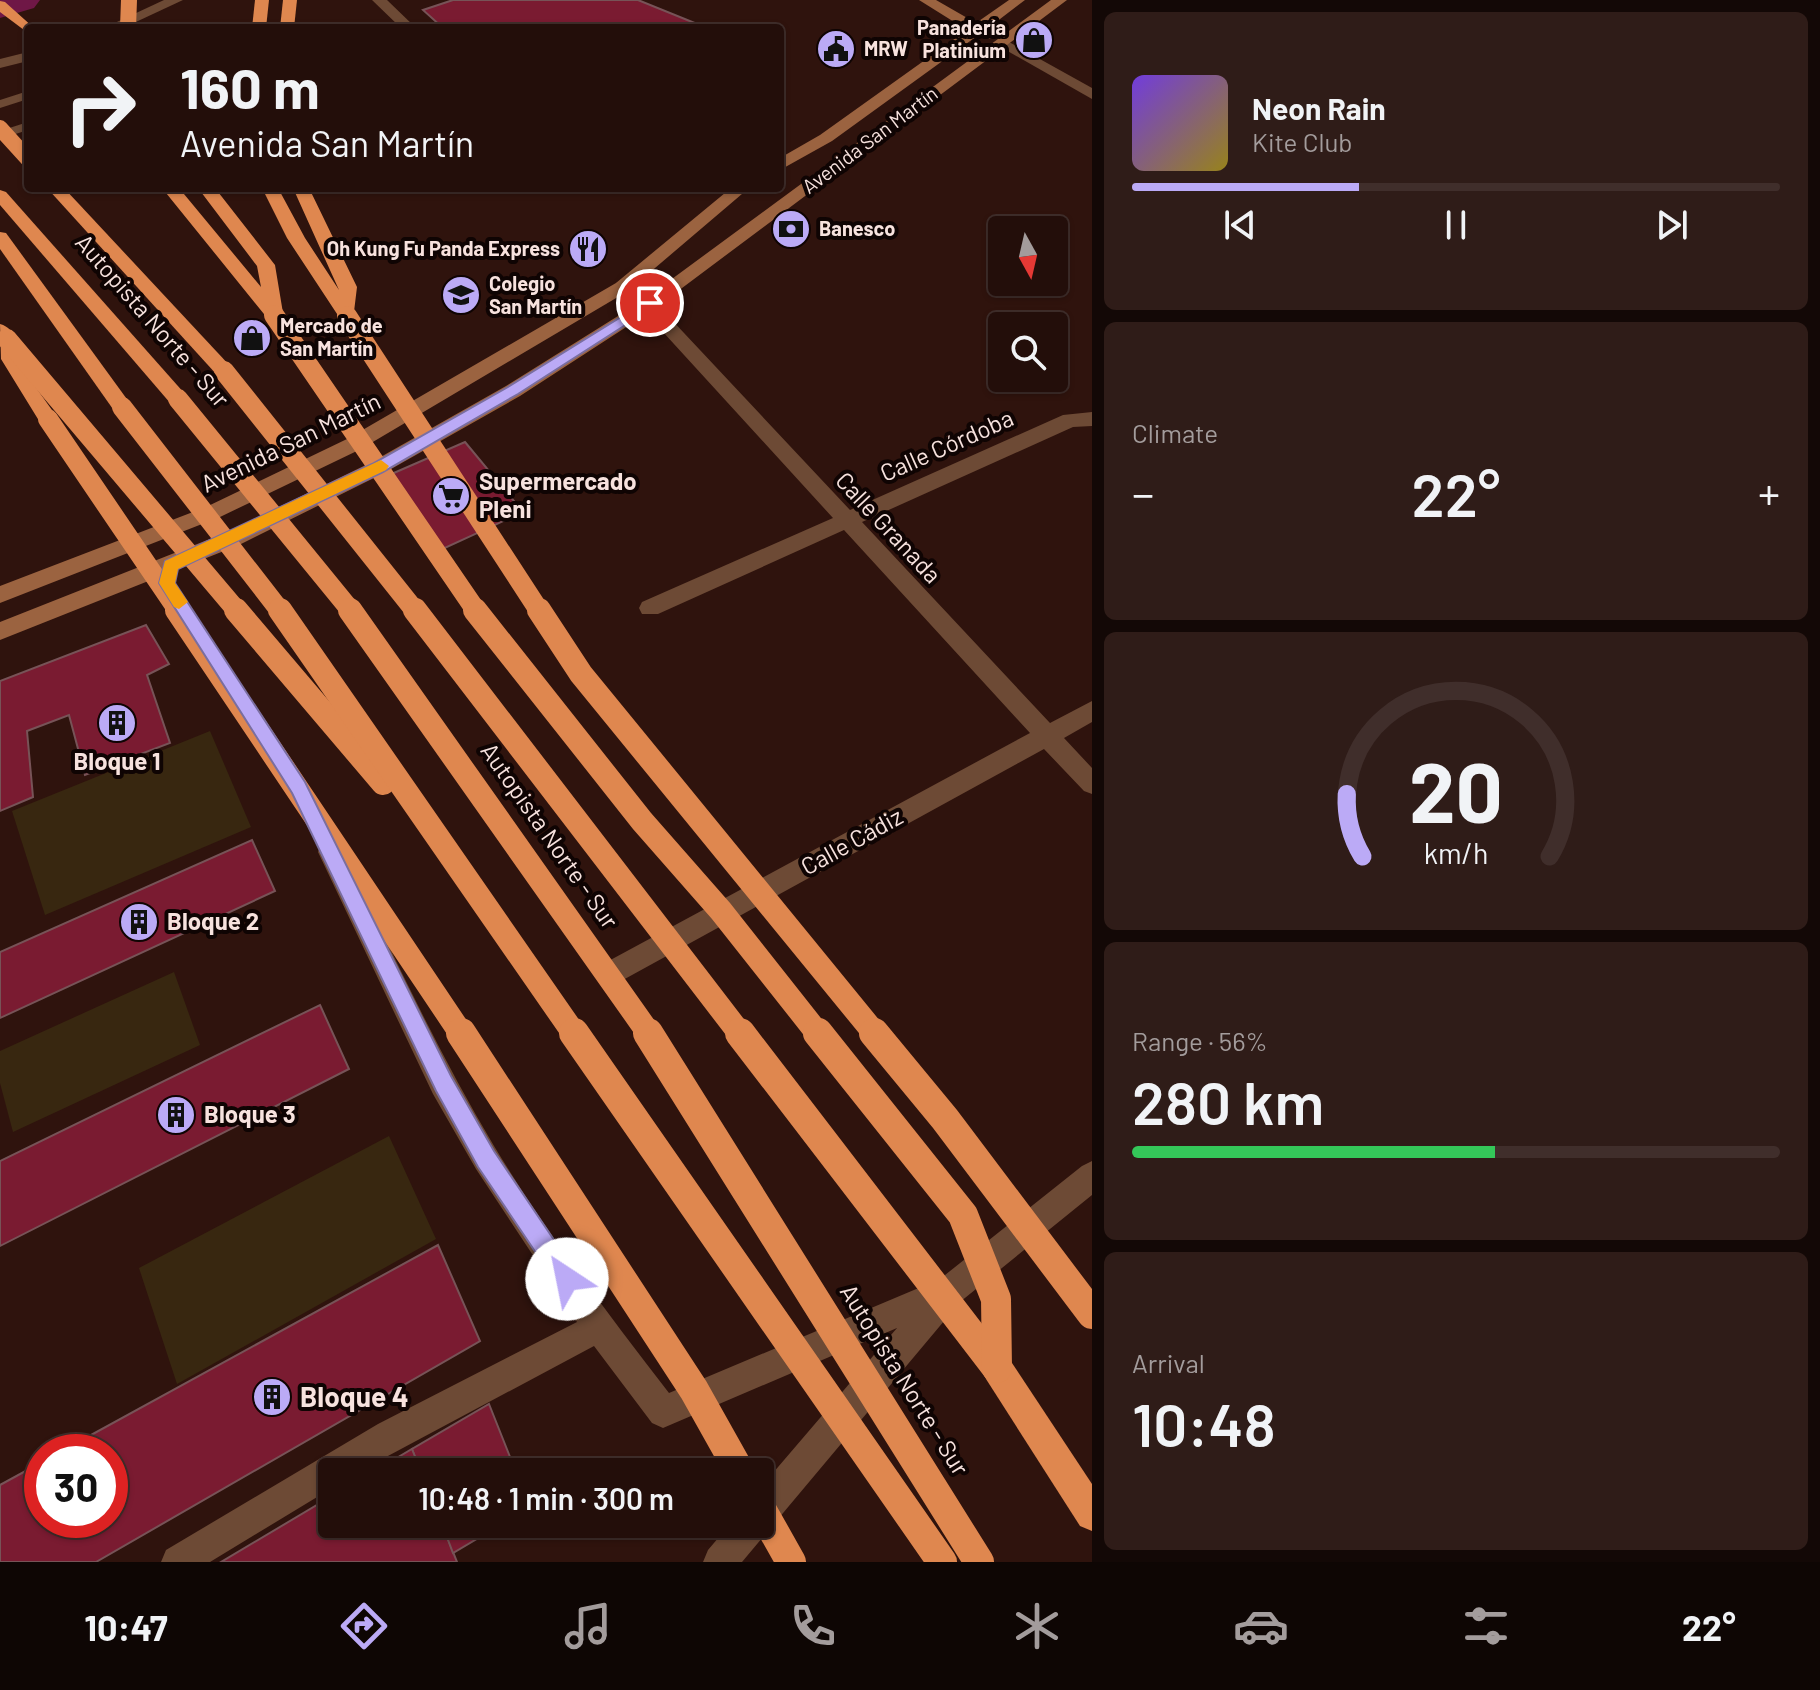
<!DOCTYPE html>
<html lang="en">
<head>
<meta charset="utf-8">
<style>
  :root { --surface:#230e0a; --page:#2f1c18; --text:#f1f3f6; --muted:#a39c9c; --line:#402e2b; --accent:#bbaaf6 }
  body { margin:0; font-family:Barlow,sans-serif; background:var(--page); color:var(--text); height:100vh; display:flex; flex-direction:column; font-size:30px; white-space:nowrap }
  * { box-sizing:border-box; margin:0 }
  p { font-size:26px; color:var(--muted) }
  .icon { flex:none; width:44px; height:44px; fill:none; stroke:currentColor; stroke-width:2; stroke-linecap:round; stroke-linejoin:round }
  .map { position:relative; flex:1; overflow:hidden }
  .details { display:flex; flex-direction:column; gap:12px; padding:12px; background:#130806; width:728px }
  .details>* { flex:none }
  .hud { position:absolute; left:24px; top:24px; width:760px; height:168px; border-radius:8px; box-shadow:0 2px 6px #0004,0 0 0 2px var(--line); background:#230e0a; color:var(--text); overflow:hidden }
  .needle { width:52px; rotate:172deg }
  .buttons { position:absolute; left:988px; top:216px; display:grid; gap:16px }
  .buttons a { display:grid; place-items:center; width:80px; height:80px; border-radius:8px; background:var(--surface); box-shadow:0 2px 6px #0004,0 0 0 2px var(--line); font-size:40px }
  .speed { position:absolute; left:24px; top:1434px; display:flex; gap:16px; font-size:40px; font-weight:700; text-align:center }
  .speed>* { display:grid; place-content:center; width:104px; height:104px; border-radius:50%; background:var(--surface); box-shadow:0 2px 6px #0004,0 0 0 2px var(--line); line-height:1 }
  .speed .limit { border:12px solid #d22; background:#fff; color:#111 }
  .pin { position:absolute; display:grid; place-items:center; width:68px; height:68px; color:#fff; margin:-34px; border:4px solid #fff; border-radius:50%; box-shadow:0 2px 8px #0007 }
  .me { position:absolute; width:88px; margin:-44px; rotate:326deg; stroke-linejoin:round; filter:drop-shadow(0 0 6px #0008) }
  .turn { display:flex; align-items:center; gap:28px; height:168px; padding:0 24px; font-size:36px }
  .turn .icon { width:104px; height:104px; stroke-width:2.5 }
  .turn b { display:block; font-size:56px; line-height:68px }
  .big { font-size:60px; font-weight:600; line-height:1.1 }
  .details .card { flex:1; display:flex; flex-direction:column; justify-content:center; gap:12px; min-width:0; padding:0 28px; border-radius:12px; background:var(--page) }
  .details .dial { align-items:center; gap:0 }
  .dial svg { height:208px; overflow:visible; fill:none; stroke:var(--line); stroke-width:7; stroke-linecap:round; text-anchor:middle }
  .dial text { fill:var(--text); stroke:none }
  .song { display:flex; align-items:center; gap:24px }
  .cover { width:96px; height:96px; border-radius:12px; background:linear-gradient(135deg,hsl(260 70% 55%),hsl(50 70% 35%)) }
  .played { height:8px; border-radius:4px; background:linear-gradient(90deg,var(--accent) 35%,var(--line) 35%) }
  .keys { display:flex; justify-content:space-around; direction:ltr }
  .heat { display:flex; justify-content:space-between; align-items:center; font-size:44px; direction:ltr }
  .charge { height:12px; border-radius:6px; background:linear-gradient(90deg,#34c759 56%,var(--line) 0) }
  .trip { position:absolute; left:318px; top:1458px; width:456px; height:80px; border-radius:8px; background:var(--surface); box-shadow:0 2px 6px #0004,0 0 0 2px var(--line); font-weight:600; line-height:80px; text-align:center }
  .dock { display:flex; height:128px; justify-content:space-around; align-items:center; background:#0e0604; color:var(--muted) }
  .dock .icon { width:56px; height:56px }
  .dock .current { color:var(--accent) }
  .dock b { font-size:36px; color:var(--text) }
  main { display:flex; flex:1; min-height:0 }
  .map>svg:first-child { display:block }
  .green { fill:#382710 }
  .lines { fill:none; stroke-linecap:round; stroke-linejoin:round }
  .river { fill:#6f1746; fill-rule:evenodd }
  .building { fill:#7a1b31; stroke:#775357; stroke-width:2 }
  .lane { fill:#6d4a35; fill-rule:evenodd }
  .street { fill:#6d4a35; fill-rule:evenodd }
  .secondary { fill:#9b6340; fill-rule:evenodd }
  .highway { fill:#df874f; fill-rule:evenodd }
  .highway-bridge-far3 { stroke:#df874f; stroke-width:16 }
  .highway-bridge-far2 { stroke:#df874f; stroke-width:20 }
  .highway-bridge-far1 { stroke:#df874f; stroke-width:24 }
  .highway-bridge { stroke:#df874f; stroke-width:30 }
  .route { fill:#bbaaf6; stroke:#7a6ea0; stroke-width:2 }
  .slow { fill:#f59e0b }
  .labels { text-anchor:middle; stroke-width:8; stroke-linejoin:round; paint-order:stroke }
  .far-poi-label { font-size:20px; font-weight:bold; fill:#f7e2de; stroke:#0f0403; text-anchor:start }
  .far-street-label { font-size:20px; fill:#f7e2de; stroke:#0f0403 }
  .street-label { font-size:24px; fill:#f7e2de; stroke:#0f0403 }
  .poi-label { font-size:24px; font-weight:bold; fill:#f7e2de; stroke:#0f0403; text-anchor:start }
  .near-poi-label { font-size:28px; font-weight:bold; fill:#f7e2de; stroke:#0f0403; text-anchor:start }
</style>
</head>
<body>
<main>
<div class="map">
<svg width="1092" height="1562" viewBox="0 0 1092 1562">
  <rect width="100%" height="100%" fill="#2f130d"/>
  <g class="green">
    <polygon points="210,731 251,827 45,915 12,811"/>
    <polygon points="174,972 200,1045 13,1132 0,1083 0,1051"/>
    <polygon points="389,1136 436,1239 177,1384 139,1268"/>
  </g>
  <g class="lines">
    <polygon class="river" points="0,0 40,0 34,8 0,18"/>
  </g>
  <g class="building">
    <polygon points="453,0 638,0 707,28 443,28 423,10"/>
    <polygon points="465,442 523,512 436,552 380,479"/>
    <polygon points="146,625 169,664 147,675 170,743 85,775 69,715 27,731 33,797 0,811 0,681"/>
    <polygon points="252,840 275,891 0,1018 0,952"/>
    <polygon points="320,1005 349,1069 0,1246 0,1161"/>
    <polygon points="438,1245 480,1341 96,1562 0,1562 0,1485 42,1462 42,1520 110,1520 110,1452 60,1452"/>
    <polygon points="489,1404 516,1472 421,1472 412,1449"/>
    <polygon points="412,1449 421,1472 373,1472"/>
    <polygon points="332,1496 332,1524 442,1524 457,1562 221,1562"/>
    <polygon points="442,1524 502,1524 453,1553"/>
  </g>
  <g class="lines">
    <g class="lane">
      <polygon points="28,91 28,99 0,108 0,100"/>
      <polygon points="28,122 28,130 0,139 0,131"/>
    </g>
    <g class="street">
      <polygon points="164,0 183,0 123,28 104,28"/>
      <polygon points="372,0 387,0 416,28 401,28"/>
      <polygon points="1002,38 1092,88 1092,99 997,45 995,42"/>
      <polygon points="28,52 28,61 0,68 0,59"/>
      <polygon points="622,281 654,301 850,510 1063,415 1092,412 1092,426 1073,427 862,522 1050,723 1092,701 1092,722 1064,738 1092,768 1092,794 1084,791 1044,749 612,986 603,982 599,973 603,964 1030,733 844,530 658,614 642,614 639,608 642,602 833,518 642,309 616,291 616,283"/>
      <path d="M330 841 339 844C389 945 436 1049 494 1146 546 1232 608 1314 669 1393L940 1279 1082 1166 1092 1161V1195L960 1302 742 1562H703L708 1550 730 1524H760V1488L897 1328 663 1428 652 1423 594 1346 358 1472H332V1488L210 1562H161L166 1550 378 1424 577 1322 476 1169 433 1094 318 852 321 844Z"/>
    </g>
    <g class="secondary">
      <polygon points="919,0 936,0 976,23 1009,0 1025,0 987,29 995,36 993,39 977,36 832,141 780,170 780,158 820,135 967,30"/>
      <polygon points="1051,0 1067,0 654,309 520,396 384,473 239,545 0,640 0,622 225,533 370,463 506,386 642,301"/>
      <polygon points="731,188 749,188 628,291 361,449 220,517 0,603 0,586 206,507 347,439 616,283"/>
    </g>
    <g class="highway">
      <polygon points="255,0 269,0 266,28 252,28"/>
      <polygon points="283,0 297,0 294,28 280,28"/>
      <polygon points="0,1 5,2 34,28 28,28 28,33 0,12"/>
      <polygon points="47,188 64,188 231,367 231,375 217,375"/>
      <polygon points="162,188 179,188 261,287 257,266 198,188 215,188 275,265 283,313 280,319 268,319"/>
      <polygon points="262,188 278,188 305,238 339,290 293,188 309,188 357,287 353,320 341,320 287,238"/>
      <polygon points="0,190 6,192 185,394 185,404 171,404 0,205"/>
      <polygon points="0,232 6,233 129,402 132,407 129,412 115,412 0,249"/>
      <path d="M0 324C18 329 14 346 20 360 29 381 46 400 58 419L55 424H41L1 359Z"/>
      <polygon points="997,1352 1008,1357 1092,1484 1092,1531 1080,1526 986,1379 981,1368 986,1357"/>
    </g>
    <g class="highway-bridge-far3">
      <polyline points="128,28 129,0"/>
      <polyline points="0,128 28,159"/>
    </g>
    <g class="highway-bridge-far2">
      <polyline points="274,315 477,612"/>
      <polyline points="347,316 540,612"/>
      <polyline points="7,339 238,612"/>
      <polyline points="224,371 416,612"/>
      <polyline points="178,399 352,612"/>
      <polyline points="122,407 281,612"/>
      <polyline points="48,419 179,612"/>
    </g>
    <g class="highway-bridge-far1">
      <polyline points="177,610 462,1035"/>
      <polyline points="236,610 383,783"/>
      <polyline points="280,610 575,1035"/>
      <polyline points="350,610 650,1035"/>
      <polyline points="415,610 741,1035"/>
      <polyline points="475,610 642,821 721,911 819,1035"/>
      <polyline points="539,610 581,674 876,1035"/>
    </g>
    <g class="highway-bridge">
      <polyline points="461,1033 694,1390 740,1472"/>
      <polyline points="574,1033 942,1562"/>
      <polyline points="648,1033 979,1562"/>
      <polyline points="740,1033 997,1368"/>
      <polyline points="818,1033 963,1215 996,1299 997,1368"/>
      <polyline points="874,1033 945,1119 1092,1314"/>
      <polyline points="760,1507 791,1562"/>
    </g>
  </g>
  <polygon class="route" points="650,299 657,303 655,306 518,394 383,472 178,569 175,583 305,782 451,1076 494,1151 575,1271 579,1279 575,1287 567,1290 559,1287 478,1167 436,1091 292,793 159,583 165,561 372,464 508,387"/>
  <polygon class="slow" points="381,460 389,466 386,470 178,569 175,583 188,602 179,609 174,607 159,583 165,561"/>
  <defs>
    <symbol id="shop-disc" viewBox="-11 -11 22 22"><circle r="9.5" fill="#bbaaf6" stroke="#0f0403"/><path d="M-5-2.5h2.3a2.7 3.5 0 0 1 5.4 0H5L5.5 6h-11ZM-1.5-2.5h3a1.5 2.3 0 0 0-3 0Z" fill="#111"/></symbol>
    <symbol id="civic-disc" viewBox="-11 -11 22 22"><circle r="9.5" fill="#bbaaf6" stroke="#0f0403"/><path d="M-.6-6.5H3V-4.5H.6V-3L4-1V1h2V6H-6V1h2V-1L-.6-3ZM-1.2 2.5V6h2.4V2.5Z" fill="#111"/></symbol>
    <symbol id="bank-disc" viewBox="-11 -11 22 22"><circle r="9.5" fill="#bbaaf6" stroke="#0f0403"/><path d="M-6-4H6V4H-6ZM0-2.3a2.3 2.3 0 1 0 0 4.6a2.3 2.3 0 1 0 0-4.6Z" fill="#111"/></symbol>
    <symbol id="restaurant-disc" viewBox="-11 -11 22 22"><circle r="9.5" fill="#bbaaf6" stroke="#0f0403"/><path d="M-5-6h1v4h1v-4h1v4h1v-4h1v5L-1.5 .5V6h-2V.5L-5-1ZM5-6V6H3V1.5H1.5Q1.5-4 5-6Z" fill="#111"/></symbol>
    <symbol id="school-disc" viewBox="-11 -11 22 22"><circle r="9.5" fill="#bbaaf6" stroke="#0f0403"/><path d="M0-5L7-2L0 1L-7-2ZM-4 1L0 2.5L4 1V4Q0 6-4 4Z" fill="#111"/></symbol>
    <symbol id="supermarket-disc" viewBox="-11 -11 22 22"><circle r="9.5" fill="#bbaaf6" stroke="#0f0403"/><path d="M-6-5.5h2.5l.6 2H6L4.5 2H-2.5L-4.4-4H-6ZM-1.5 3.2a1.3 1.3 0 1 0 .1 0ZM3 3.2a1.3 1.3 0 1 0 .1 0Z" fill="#111"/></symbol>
    <symbol id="building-disc" viewBox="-11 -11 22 22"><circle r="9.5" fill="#bbaaf6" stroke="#0f0403"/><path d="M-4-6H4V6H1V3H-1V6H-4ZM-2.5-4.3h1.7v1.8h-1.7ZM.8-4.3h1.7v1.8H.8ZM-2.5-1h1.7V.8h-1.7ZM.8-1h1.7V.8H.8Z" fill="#111"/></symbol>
  </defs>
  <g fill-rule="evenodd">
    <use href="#shop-disc" x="1012" y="18" width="44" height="44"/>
    <use href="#civic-disc" x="814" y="27" width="44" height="44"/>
    <use href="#bank-disc" x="769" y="207" width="44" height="44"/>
    <use href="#restaurant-disc" x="566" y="227" width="44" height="44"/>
    <use href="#school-disc" x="439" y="273" width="44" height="44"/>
    <use href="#shop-disc" x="230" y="316" width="44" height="44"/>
    <use href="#supermarket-disc" x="429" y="474" width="44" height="44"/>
    <use href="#building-disc" x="95" y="701" width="44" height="44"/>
    <use href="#building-disc" x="117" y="900" width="44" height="44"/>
    <use href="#building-disc" x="154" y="1093" width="44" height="44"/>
    <use href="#building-disc" x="250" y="1375" width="44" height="44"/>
  </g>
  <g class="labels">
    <g class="far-poi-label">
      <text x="1006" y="35" text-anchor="end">Panadería<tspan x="1006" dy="23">Platinium</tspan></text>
      <text x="864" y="56">MRW</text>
      <text x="819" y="236">Banesco</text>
      <text x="560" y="256" text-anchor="end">Oh Kung Fu Panda Express</text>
      <text x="489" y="291">Colegio<tspan x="489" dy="23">San Martín</tspan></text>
      <text x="280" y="333">Mercado de<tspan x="280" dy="23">San Martín</tspan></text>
    </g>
    <g class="far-street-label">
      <text transform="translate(870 140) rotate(-37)" y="7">Avenida San Martín</text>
    </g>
    <g class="street-label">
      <text transform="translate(152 321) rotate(49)" y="8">Autopista Norte - Sur</text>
      <text transform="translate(291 443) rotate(-26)" y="8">Avenida San Martín</text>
      <text transform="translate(947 446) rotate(-24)" y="8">Calle Córdoba</text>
      <text transform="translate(888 528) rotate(47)" y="8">Calle Granada</text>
      <text transform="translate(549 836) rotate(55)" y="8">Autopista Norte - Sur</text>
      <text transform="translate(852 842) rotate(-29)" y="8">Calle Cádiz</text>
      <text transform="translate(904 1380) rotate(58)" y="8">Autopista Norte - Sur</text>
    </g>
    <g class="poi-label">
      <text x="479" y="490">Supermercado<tspan x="479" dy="28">Pleni</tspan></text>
      <text x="117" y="770" text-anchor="middle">Bloque 1</text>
      <text x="167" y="930">Bloque 2</text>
      <text x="204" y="1123">Bloque 3</text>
    </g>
    <g class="near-poi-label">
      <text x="300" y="1407">Bloque 4</text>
    </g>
  </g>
</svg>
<div class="buttons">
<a><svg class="needle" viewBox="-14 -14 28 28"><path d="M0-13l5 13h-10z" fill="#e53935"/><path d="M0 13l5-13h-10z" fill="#a39c9c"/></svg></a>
<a><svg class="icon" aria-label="search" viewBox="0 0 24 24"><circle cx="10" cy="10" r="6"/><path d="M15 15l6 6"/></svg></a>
</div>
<div class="speed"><div class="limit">30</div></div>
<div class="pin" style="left:650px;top:303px;background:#d93025"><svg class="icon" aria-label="arrive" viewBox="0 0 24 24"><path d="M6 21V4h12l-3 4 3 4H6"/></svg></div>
<svg class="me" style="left:567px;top:1279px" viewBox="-20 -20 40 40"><circle r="19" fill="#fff"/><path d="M0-13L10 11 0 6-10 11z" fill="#bbaaf6"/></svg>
<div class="trip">10:48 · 1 min · 300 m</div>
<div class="hud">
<div class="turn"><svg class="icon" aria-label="right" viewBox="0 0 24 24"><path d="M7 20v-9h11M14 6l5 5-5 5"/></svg><div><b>160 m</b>Avenida San Martín</div></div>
</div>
</div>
<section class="details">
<div class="card">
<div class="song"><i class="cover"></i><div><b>Neon Rain</b><p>Kite Club</p></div></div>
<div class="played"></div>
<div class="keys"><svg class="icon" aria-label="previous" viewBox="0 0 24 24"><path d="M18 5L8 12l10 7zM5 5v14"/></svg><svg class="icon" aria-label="pause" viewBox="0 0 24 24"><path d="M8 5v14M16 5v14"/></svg><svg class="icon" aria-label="next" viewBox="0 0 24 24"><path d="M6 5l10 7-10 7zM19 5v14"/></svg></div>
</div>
<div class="card"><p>Climate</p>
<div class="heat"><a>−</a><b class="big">22°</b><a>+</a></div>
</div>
<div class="card dial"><svg viewBox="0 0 100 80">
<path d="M14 69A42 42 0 1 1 86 69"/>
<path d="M14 69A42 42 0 0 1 8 45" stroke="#bbaaf6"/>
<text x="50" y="56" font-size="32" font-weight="700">20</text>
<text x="50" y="72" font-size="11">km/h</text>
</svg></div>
<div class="card"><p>Range · 56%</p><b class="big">280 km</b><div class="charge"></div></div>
<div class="card"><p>Arrival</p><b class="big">10:48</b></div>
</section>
</main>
<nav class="dock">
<b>10:47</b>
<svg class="icon current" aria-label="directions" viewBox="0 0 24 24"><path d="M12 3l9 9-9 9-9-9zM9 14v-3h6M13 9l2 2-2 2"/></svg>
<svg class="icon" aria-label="music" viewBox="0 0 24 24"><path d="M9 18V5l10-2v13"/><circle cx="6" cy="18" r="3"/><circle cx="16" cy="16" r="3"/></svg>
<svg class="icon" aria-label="phone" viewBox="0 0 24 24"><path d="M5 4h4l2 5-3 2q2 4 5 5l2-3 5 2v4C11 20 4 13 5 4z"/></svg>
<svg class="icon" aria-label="climate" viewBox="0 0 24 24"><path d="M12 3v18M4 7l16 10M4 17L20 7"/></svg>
<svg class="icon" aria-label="car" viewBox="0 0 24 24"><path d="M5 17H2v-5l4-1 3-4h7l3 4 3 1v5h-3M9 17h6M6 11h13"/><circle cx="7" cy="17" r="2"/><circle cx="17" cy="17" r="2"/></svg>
<svg class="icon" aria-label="filters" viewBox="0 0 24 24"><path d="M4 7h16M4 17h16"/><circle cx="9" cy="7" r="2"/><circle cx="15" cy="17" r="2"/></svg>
<b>22°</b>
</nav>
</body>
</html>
